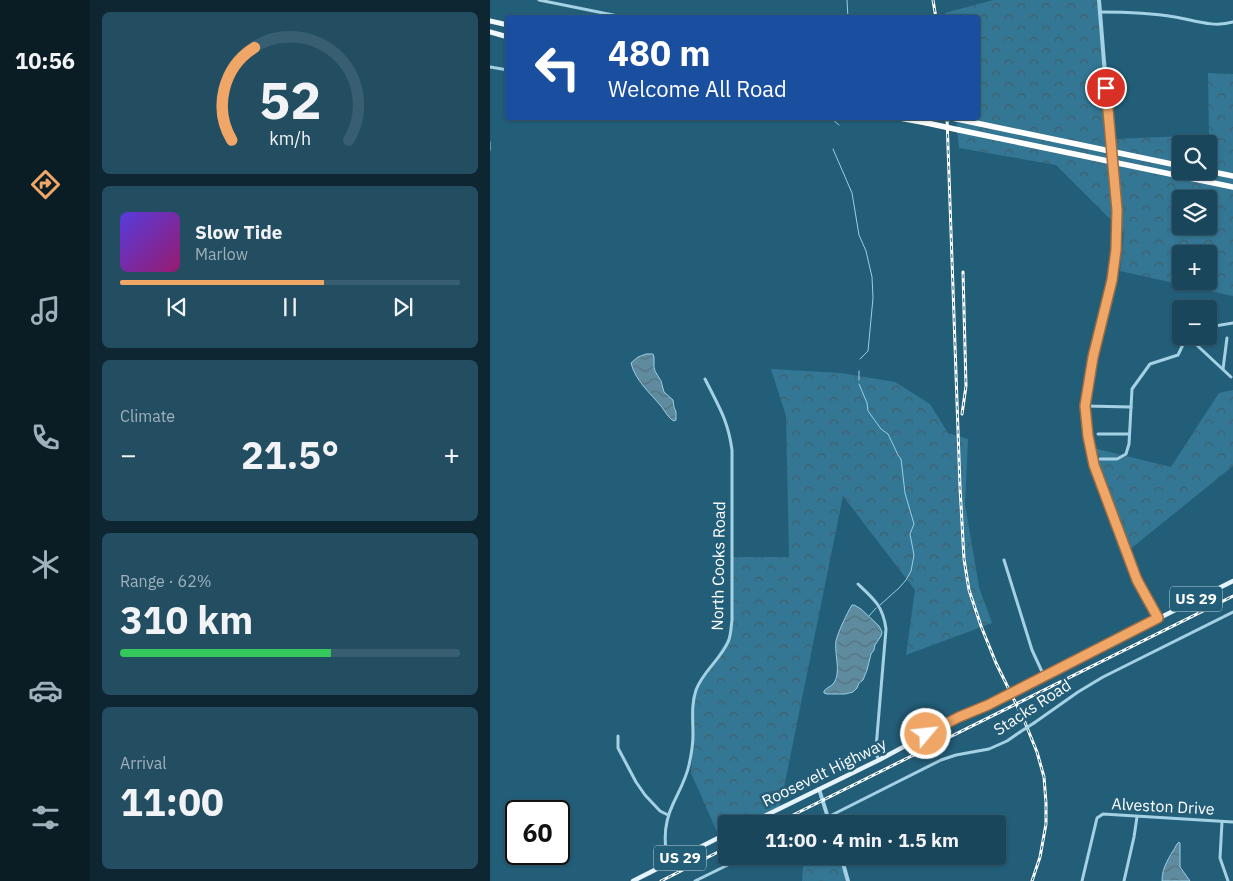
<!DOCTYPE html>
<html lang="en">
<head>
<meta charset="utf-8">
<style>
  :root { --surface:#1a465b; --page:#234d61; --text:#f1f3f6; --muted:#9fb1bb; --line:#385e71; --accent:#efa667 }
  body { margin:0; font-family:"IBM Plex Sans",sans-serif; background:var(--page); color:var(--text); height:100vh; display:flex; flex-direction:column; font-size:19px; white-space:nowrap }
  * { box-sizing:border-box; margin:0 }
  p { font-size:16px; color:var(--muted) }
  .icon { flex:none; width:28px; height:28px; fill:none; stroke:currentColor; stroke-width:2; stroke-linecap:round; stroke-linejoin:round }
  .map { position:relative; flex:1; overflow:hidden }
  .details { display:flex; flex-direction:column; gap:12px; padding:12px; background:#0e2632; width:400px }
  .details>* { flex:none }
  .banner { position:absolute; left:15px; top:15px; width:475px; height:105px; border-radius:5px; box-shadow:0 1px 4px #0004,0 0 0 1px var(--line); background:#1a4fa0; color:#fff; overflow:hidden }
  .buttons { position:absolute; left:682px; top:135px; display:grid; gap:10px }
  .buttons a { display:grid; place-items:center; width:45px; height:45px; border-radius:5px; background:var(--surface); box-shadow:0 1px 4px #0004,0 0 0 1px var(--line); font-size:25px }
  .speed { position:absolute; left:15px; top:800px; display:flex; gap:10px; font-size:25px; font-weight:700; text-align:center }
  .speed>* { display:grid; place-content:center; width:65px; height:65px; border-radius:50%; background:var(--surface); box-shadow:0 1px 4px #0004,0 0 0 1px var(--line); line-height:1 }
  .speed .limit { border:2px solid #111; border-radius:8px; background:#fff; color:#111 }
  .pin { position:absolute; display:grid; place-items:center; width:42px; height:42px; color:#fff; margin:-21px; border:2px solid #fff; border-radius:50%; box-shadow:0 1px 5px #0007 }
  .me { position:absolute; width:55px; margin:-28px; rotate:62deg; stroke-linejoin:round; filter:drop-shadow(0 0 4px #0008) }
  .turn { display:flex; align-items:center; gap:18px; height:105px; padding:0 20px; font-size:22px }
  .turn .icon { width:65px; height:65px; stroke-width:2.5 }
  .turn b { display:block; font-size:35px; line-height:42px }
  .big { font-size:38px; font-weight:800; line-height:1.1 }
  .details .card { flex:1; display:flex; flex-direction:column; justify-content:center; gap:8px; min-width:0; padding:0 18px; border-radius:8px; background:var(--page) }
  .details .dial { align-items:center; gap:0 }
  .dial svg { height:130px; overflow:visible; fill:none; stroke:var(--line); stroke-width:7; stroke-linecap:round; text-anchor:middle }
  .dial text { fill:var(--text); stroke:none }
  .song { display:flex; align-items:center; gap:15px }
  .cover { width:60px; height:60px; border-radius:8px; background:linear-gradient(135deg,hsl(250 70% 55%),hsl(320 70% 35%)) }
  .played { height:5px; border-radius:2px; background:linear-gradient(90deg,var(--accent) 60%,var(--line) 60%) }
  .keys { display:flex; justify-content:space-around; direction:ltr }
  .heat { display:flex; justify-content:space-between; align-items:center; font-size:28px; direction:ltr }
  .charge { height:8px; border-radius:4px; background:linear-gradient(90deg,#34c759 62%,var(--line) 0) }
  .trip { position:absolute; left:228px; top:815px; width:288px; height:50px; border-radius:5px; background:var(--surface); box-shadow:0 1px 4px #0004,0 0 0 1px var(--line); font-weight:800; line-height:50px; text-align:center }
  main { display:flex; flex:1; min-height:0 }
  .dock { display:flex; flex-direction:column; width:90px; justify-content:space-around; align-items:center; background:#0a1c24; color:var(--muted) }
  .dock .icon { width:35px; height:35px }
  .dock .selected { color:var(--accent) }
  .dock b { font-size:22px; color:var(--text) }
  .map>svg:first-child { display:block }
  .forest { fill:url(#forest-crowns); fill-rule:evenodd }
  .water { fill:url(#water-waves); stroke:#98cfe5 }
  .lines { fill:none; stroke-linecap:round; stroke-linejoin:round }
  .stream { stroke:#98cfe5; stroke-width:1 }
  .minor { stroke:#a4d1e4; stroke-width:3 }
  .tertiary { stroke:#a4d1e4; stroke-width:4 }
  .primary { stroke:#e4f3fc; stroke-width:4.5 }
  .trunk { stroke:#f2f9fe; stroke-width:5 }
  .motorway { stroke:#fff; stroke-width:5.5 }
  .rail-casing { stroke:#fff; stroke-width:3 }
  .rail { stroke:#235e79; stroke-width:1; stroke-dasharray:4; stroke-linecap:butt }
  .minor-bridge { stroke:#a4d1e4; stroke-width:3 }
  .tertiary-bridge { stroke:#a4d1e4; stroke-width:4 }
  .primary-bridge { stroke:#e4f3fc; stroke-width:4.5 }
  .motorway-bridge { stroke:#fff; stroke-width:5.5 }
  .route-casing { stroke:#9b6c43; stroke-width:12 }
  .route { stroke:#efa667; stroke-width:9 }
  .labels { text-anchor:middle; stroke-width:5; stroke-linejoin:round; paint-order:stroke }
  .shield { fill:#235e79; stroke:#bdcfd7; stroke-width:1 }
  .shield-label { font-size:15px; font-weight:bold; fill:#fff }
  .street-label { font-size:16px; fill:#fff; stroke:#235e79 }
</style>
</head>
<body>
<main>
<nav class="dock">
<b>10:56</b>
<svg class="icon selected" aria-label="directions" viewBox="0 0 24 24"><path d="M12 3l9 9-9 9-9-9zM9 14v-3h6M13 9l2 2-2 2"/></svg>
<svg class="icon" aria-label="music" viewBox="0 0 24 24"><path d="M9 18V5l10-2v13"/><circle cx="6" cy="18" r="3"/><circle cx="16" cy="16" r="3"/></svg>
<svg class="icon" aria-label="phone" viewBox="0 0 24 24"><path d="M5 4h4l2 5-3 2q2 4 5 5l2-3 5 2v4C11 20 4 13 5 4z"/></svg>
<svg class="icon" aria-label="climate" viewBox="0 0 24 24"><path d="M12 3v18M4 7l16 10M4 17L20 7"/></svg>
<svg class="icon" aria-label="car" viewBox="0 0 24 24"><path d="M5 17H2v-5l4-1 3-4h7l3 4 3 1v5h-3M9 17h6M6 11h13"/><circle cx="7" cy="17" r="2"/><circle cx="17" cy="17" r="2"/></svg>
<svg class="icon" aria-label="filters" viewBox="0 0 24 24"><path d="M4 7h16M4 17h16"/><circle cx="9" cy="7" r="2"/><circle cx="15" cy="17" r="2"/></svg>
</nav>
<section class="details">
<div class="card dial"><svg viewBox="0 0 100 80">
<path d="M14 69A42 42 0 1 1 86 69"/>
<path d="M14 69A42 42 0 0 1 28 12" stroke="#efa667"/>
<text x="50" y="56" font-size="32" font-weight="700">52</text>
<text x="50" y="72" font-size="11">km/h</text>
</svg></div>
<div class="card">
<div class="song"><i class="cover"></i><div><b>Slow Tide</b><p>Marlow</p></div></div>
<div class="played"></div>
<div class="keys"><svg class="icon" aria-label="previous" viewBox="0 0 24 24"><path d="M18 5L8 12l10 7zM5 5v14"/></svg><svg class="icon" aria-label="pause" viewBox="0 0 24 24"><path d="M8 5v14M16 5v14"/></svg><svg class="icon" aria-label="next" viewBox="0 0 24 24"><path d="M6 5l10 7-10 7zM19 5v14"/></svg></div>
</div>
<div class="card"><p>Climate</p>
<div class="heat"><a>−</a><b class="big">21.5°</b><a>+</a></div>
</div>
<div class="card"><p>Range · 62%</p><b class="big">310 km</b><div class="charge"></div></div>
<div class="card"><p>Arrival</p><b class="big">11:00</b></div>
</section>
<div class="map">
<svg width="743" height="881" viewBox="0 0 743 881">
  <defs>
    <pattern id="forest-crowns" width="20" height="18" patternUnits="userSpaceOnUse" patternTransform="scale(1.25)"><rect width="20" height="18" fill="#337794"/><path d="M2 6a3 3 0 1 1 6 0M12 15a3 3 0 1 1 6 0" fill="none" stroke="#415f6c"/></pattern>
    <pattern id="water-waves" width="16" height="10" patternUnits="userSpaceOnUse" patternTransform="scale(1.25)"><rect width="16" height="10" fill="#5f8b9f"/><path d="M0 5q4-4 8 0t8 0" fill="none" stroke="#57727e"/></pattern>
  </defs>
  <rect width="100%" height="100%" fill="#235e79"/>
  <g class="forest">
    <path d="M503 0H608L614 49 619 76 624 139 719 135 718 73 743 74V296L630 271 634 233 566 165 469 148 466 118H488V18L455 17V13ZM691 144H719V171H691ZM691 199H719V226H691ZM691 254H719V281H691Z"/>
    <polygon points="281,369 351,373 405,382 440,404 458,433 478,439 475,504 489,587 502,623 416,655 425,590 353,496 290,807 261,824 236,824 236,838 231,841 201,773 203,744 202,705 208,687 241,633 242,557 299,557 296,416"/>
    <polygon points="743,390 743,466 639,550 617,499 603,448 681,467 729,393"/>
    <polygon points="314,856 351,856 358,881 312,881"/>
  </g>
  <g class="water">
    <path d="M156 354H163L164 357V367L165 371 171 381 174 392 183 400 184 407 186 412V420L184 421C178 418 175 411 171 406 160 393 145 380 141 363L148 357Z"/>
    <path d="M362 605H364L371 609 389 626 392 632 391 636 385 645 384 650 381 654 377 670 373 680 369 683 367 688 363 692 355 694H337L334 693V691C336 688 340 687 343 684 352 674 344 653 346 641 348 632 357 613 362 605Z"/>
    <path d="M689 842 690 843V867L700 881H672C672 866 680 857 687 844Z"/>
  </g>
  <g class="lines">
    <g class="stream">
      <polyline points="357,0 358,18"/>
      <polyline points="341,118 349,125"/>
      <polyline points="0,142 0,150"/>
      <polyline points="343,149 362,193 369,235 376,251 382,277 383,298 378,351 370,359"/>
      <polyline points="369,380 369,371"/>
      <polyline points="369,384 377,403 378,411 391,429 398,434 408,455 411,459 415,493 424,524 420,534 424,555 421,571 416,580 409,588 390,605"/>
      <polyline points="379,616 386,608"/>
    </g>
    <g class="minor">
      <polyline points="49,0 138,18"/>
      <path d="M611 12C635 12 661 13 685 17 704 20 723 28 743 22"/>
      <polyline points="0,67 18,70"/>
      <polyline points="247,118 248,118"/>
      <polyline points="719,327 743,323"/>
      <polyline points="697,336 741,377"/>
      <polyline points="733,369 737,338"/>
      <polyline points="595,406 641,407"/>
      <polyline points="608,434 639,434"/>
      <polyline points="610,459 627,459 636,454 639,444 642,389 660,364 688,355 697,336"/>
      <polyline points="514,560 542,650 554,676"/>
      <path d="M368 584C384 599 393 606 396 629L386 748V754L389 760"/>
      <polyline points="544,723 588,692 613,677 743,612"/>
      <polyline points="128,736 128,748 146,782 155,795 170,811 178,815"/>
      <polyline points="732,822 730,858 738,881"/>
      <polyline points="324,824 451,760 466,755 499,749 517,741 530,732"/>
      <path d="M179 863C173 843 174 823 183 804 189 791 196 779 199 765 201 756 203 744 203 735 203 719 201 705 206 690 213 671 230 660 238 642 241 636 241 627 242 620V450C238 420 228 405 215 379"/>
      <polyline points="205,881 256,856"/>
      <polyline points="592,881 607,818 613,814 743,822"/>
      <polyline points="634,881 644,837 647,817"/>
    </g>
    <g class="tertiary">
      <polyline points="609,0 620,136"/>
      <polyline points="624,176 627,210 624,263 617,301 603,357 598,380 595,406 598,436 604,465 647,580 668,618"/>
      <polyline points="329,789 340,824"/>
      <polyline points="351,856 358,881"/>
    </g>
    <g class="primary">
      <polyline points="536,685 743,581"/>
      <polyline points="258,824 389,760 469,717 498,705 512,697"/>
      <polyline points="143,881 236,834"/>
    </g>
    <g class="trunk">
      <polyline points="0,21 18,25"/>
      <polyline points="0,32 18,37"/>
    </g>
    <g class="motorway">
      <polyline points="410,118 437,123"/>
      <polyline points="462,118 691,166"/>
      <polyline points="469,130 743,187"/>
      <polyline points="718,171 743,176"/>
    </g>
    <defs>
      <g id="rail">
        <polyline points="443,0 446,18"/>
        <polyline points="457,118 470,487 474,559 479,590 491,626 506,663 534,720 547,752 554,777 556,803 556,824 550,857 542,881"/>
        <polyline points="472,414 476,386 473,272"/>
        <polyline points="285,824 743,596"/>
        <polyline points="171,881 236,848"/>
      </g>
    </defs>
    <use href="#rail" class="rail-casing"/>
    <use href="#rail" class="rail"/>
    <polyline class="minor-bridge" points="530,732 544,723"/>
    <polyline class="tertiary-bridge" points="620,136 624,176"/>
    <polyline class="primary-bridge" points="512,697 536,685"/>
    <polyline class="motorway-bridge" points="437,123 469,130"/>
  </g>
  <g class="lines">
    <defs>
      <polyline id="route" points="436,734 469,717 498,705 668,618 647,580 604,465 598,436 595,406 603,357 622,280 626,250 627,210 616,88"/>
    </defs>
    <use href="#route" class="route-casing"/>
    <use href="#route" class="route"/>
  </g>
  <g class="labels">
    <g class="shield">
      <rect x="680" y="586.5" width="52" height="25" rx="4"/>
      <rect x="164" y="845.5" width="52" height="25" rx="4"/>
    </g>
    <g class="shield-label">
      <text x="706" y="604">US 29</text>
      <text x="190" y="863">US 29</text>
    </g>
    <g class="street-label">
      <text transform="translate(228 566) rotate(-89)" y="6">North Cooks Road</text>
      <text transform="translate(542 707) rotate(-33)" y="6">Stacks Road</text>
      <text transform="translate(334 772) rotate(-26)" y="6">Roosevelt Highway</text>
      <text transform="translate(673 806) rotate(3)" y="6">Alveston Drive</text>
    </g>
  </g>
</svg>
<div class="buttons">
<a><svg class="icon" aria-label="search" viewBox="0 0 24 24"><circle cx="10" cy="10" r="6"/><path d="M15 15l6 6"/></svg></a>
<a><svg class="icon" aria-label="layers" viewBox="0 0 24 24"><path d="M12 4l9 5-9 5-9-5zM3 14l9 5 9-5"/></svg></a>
<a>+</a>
<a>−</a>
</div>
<div class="speed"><div class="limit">60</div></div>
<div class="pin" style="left:616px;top:88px;background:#d93025"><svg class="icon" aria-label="arrive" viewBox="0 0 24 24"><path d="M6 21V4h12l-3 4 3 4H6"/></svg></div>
<svg class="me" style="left:436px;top:734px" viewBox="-20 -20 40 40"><circle r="17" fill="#efa667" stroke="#fff" stroke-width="3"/><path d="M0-11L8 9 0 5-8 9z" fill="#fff"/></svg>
<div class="trip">11:00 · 4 min · 1.5 km</div>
<div class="banner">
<div class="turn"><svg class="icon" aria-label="left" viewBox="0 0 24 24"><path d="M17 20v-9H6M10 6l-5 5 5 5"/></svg><div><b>480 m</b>Welcome All Road</div></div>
</div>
</div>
</main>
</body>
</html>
